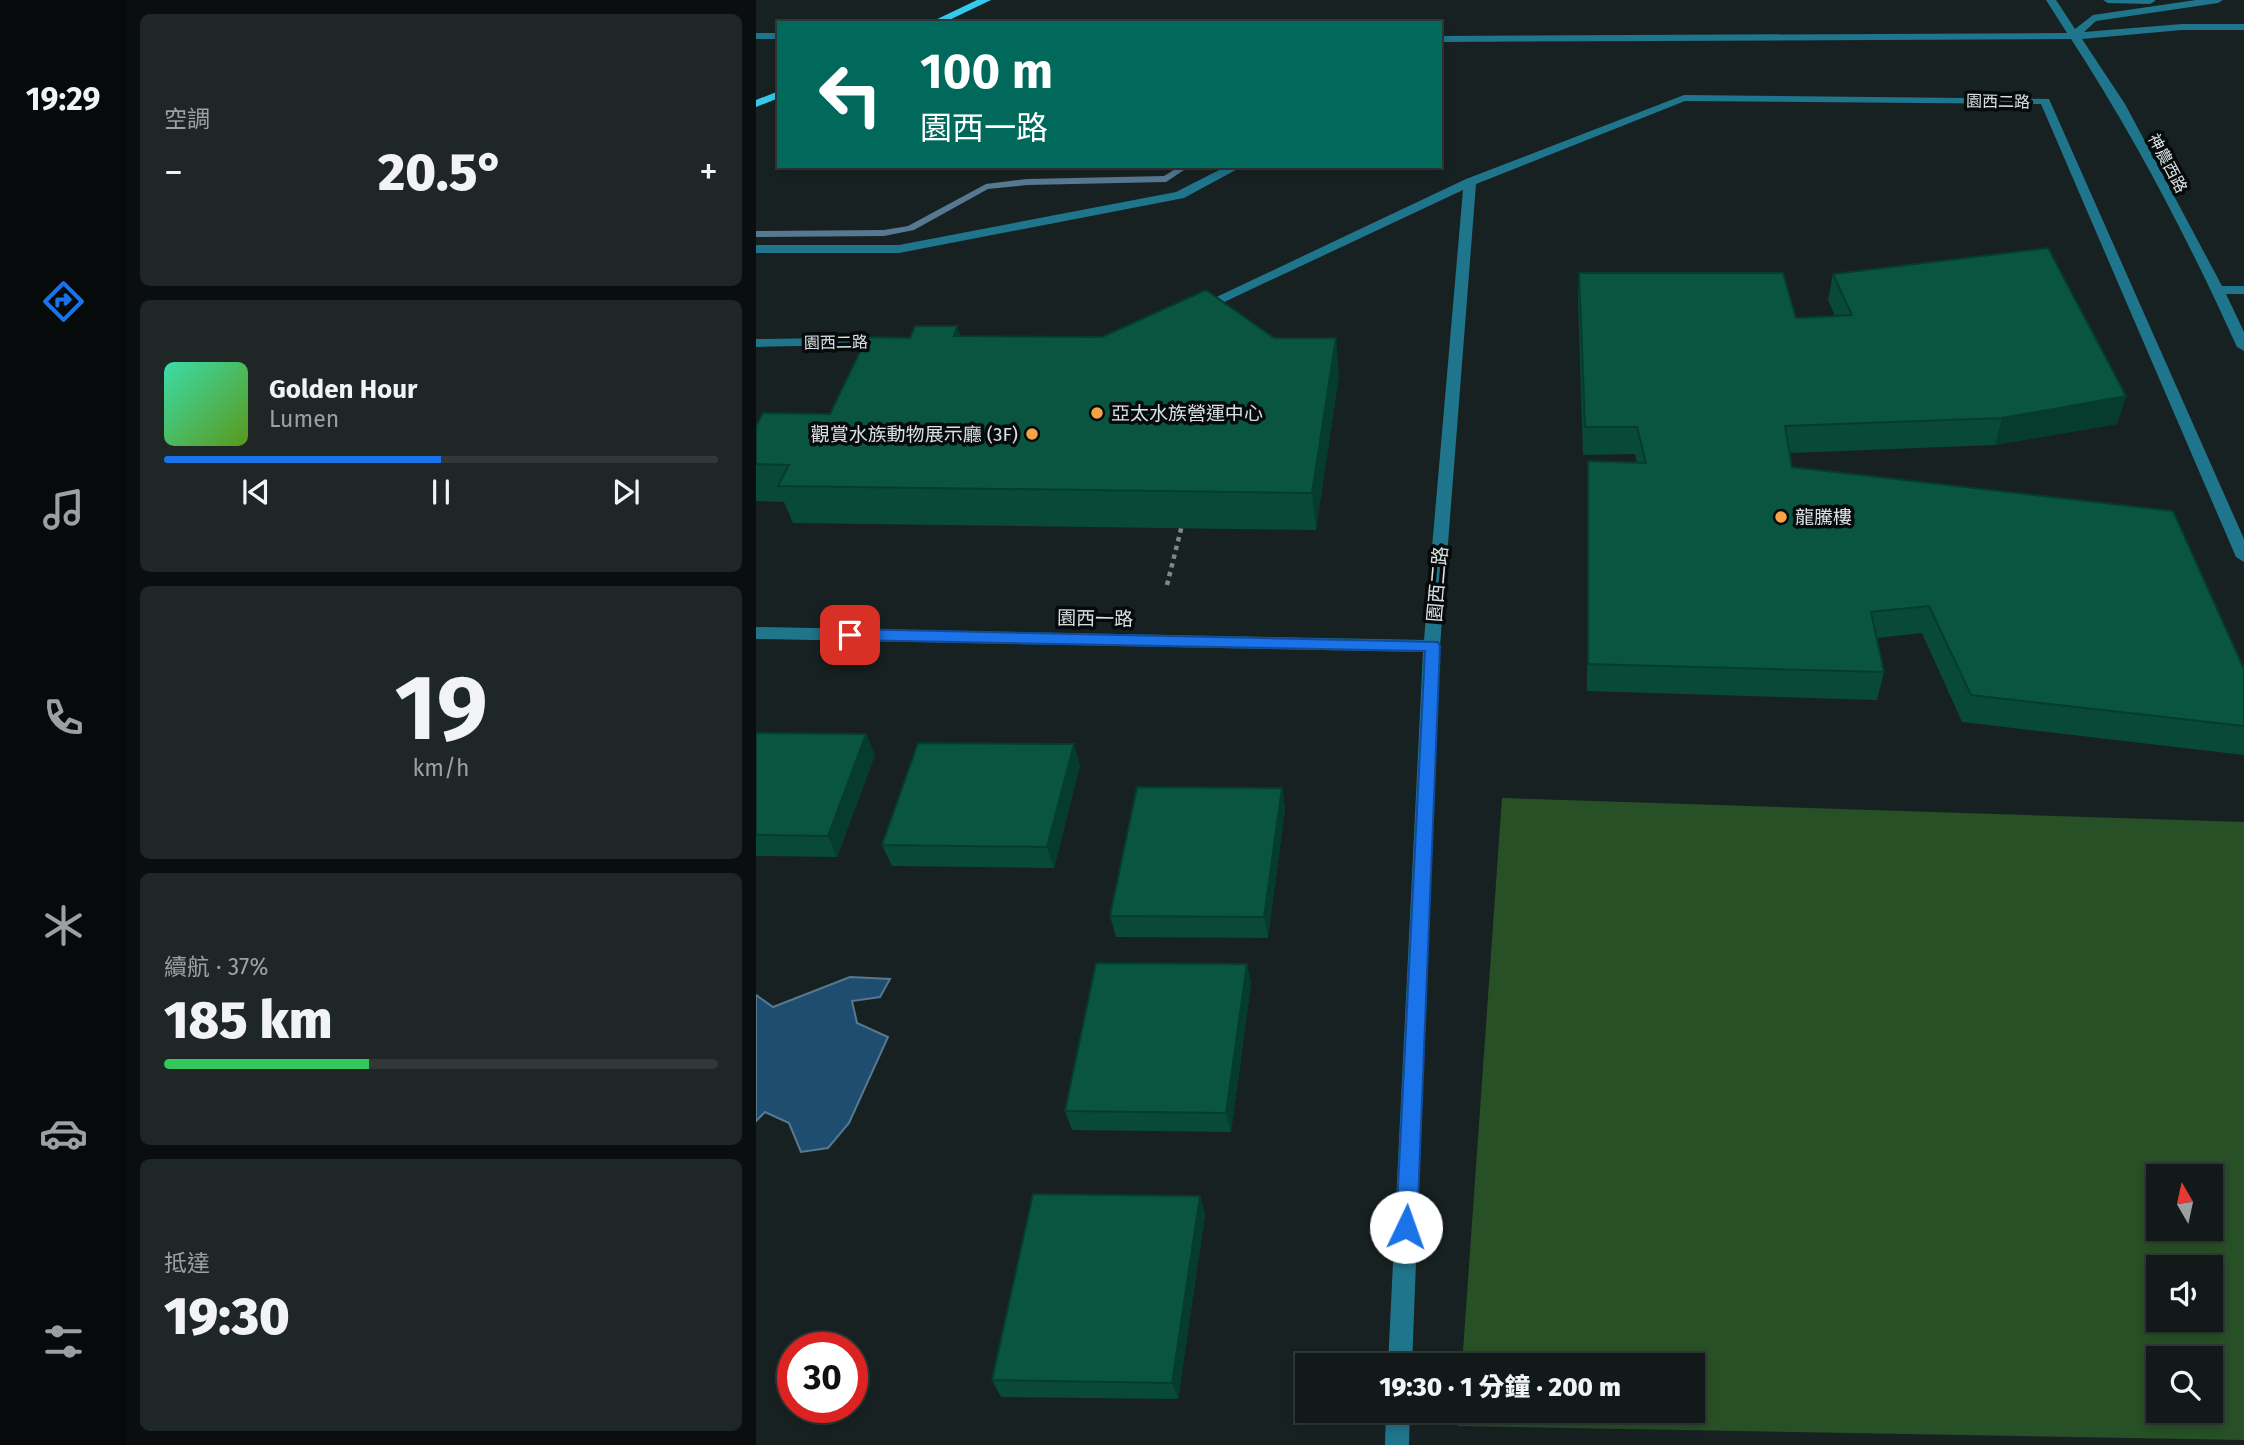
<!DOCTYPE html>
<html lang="zh-TW">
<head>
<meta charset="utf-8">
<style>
  :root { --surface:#121919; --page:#1f2626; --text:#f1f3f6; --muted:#9ca0a2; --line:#313838; --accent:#1a73e8 }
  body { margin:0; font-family:"Fira Sans","Noto Sans TC",sans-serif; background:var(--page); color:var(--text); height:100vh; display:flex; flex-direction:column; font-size:26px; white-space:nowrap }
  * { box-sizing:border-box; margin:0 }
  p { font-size:23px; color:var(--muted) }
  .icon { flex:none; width:38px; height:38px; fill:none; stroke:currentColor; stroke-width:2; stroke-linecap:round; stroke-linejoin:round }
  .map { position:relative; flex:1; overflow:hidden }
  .sheet { display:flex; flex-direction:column; gap:14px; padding:14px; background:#0a0e0e; width:630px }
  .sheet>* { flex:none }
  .top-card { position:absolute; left:21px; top:21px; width:665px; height:147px; border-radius:0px; box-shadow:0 4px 10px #0003,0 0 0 2px var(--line); background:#00695c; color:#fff; overflow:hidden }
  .needle { width:46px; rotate:351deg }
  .buttons { position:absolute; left:1390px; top:1164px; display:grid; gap:14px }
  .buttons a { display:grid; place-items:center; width:77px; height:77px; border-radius:0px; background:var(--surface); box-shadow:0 4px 10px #0003,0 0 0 2px var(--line); font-size:35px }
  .speed { position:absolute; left:21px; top:1332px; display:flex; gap:14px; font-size:35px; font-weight:700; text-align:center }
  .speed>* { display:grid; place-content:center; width:91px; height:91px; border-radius:50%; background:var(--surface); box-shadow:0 4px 10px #0003,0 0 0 2px var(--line); line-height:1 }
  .speed .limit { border:10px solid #d22; background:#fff; color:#111 }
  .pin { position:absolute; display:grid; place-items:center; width:60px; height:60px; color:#fff; margin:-30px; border-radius:14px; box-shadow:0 4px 10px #0006 }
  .me { position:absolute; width:77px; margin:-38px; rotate:3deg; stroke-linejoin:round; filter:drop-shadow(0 0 5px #0008) }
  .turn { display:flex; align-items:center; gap:24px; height:147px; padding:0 28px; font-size:32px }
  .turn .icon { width:91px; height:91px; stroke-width:2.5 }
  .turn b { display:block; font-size:49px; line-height:60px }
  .big { font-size:52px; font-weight:800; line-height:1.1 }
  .sheet .widget { flex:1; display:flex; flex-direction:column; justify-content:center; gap:10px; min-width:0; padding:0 24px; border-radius:10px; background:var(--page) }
  .sheet .dial { align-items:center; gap:0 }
  .dial b { font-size:91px; line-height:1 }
  .song { display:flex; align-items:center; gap:21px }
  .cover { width:84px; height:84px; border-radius:10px; background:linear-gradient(135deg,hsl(160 70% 55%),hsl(90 70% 35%)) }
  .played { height:7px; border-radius:4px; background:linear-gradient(90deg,var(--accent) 50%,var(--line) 50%) }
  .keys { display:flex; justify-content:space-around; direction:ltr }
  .heat { display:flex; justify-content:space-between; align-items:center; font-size:38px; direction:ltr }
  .charge { height:10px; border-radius:5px; background:linear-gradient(90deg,#34c759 37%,var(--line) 0) }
  .trip { position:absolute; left:539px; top:1353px; width:410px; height:70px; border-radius:0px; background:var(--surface); box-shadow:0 4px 10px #0003,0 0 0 2px var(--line); font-weight:800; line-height:70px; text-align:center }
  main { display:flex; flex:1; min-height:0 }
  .menu { display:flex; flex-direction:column; width:126px; justify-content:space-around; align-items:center; background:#070a0a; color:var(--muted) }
  .menu .icon { width:49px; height:49px }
  .menu .on { color:var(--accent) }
  .menu b { font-size:32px; color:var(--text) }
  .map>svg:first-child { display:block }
  .green { fill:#275026; fill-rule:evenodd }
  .water { fill:#1e4d6f; stroke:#567991; stroke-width:2 }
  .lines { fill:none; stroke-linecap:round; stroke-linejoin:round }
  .stream { fill:#567991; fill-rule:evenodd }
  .path { stroke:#7f8787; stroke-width:4.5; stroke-dasharray:4.5 4.5; stroke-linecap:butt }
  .minor { fill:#1f758b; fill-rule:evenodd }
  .major { fill:#35c9ec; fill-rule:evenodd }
  .wall { fill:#084937 }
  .shaded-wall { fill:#063c2d }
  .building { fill:#095540; stroke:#063c2d; stroke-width:2 }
  .route { fill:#1a73e8; stroke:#114b97; stroke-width:2 }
  .poi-dot { fill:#f4a443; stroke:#060a0a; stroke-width:2.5 }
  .labels { text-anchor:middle; stroke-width:7; stroke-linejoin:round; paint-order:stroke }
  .far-street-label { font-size:16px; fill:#dae0e0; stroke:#060a0a }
  .poi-label { font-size:19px; fill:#dae0e0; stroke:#060a0a; text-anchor:start }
  .street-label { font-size:19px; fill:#dae0e0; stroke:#060a0a }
</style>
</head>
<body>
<main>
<nav class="menu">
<b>19:29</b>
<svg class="icon on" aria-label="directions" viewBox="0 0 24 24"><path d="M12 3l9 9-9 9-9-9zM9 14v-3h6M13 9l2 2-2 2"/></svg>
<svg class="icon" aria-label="music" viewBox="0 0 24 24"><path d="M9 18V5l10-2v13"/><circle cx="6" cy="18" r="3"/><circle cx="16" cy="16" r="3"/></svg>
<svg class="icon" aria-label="phone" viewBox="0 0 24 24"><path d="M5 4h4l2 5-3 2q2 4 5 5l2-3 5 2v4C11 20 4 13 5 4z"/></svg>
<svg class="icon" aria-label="climate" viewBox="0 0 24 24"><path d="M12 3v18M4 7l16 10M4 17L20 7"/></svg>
<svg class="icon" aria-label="car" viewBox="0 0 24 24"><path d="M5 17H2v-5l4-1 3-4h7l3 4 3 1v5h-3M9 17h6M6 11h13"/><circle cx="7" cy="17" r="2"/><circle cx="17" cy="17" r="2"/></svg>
<svg class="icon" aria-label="filters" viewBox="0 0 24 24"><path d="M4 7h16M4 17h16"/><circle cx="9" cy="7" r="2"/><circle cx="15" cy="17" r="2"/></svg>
</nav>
<section class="sheet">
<div class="widget"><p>空調</p>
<div class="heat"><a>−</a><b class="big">20.5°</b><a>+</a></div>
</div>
<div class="widget">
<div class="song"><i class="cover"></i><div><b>Golden Hour</b><p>Lumen</p></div></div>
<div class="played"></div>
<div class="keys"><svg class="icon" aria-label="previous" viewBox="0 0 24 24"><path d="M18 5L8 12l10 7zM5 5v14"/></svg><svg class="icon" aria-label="pause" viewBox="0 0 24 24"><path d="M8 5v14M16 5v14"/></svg><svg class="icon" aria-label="next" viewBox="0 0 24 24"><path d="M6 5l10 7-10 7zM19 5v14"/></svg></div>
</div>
<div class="widget dial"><b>19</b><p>km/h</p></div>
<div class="widget"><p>續航 · 37%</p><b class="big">185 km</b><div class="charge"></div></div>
<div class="widget"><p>抵達</p><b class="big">19:30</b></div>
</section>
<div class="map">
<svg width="1488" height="1445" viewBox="0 0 1488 1445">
  <rect width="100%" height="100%" fill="#182121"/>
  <path class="green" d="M746 798 1488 822V1440L702 1426 703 1411 936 1410V1365H706ZM1402 1176H1454V1228H1402ZM1402 1267H1454V1320H1402ZM1402 1358H1454V1410H1402Z"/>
  <polygon class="water" points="94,977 134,979 124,997 96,1001 101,1023 132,1037 93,1123 72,1148 45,1152 33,1123 9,1112 0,1121 0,995 17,1007"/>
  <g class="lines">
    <polygon class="stream" points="424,166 434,166 410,182 271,185 232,189 158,230 128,236 0,237 0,231 128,230 152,226 230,184 271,179 408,176"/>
    <polyline class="path" points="411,585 426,525"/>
    <g class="minor">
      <path d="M1290 0H1300L1319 29 1337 15 1440 0H1467L1462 3 1340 21 1328 32 1426 24H1488V30H1426L1326 39 1369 104 1466 286H1488V294H1470L1488 332V351L1481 347C1433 241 1379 137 1315 39L684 42V36L1311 33Z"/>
      <polygon points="1347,0 1399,0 1399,1 1394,4 1352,3"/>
      <rect x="0" y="33" width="23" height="6"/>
      <polygon points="928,95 1293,99 1488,539 1488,562 1480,557 1285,104 929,101 720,184 684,646 656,1365 632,1365 667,652 0,639 0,627 668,640 707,190 447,312 442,313 435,309 710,179"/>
      <polygon points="471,166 487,166 428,198 143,253 0,253 0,245 143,245 420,192"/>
      <polygon points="133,337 140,341 138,344 0,347 0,339"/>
      <polygon points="630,1410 654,1410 653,1445 629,1445"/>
    </g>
    <g class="major">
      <polygon points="221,0 235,0 187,23 173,23"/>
      <polygon points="23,91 23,98 0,107 0,100"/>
    </g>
  </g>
  <g class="wall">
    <polygon points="823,273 1040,318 1079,316 1072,300 1077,274 1370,396 1361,424 1239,445 1034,453 1036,467 1488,669 1488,755 1206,722 1166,633 1121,638 1128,672 1121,700 831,691 831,488 832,461 881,463 879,454 827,455 822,299"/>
    <polygon points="201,326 204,336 518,338 583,375 560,530 37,523 28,502 0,501 0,426 74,414 154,338"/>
    <polygon points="0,733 110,734 119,755 81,857 0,856"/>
    <polygon points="324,765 298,868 136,866 126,845"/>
    <polygon points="526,788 529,809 512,938 360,937 354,916"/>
    <polygon points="491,964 495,984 475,1132 316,1130 309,1111"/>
    <polygon points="444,1196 449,1215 422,1399 245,1397 236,1380"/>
  </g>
  <g class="shaded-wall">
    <polygon points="201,326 212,363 198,336"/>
    <polygon points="580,338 583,375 560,530 556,493"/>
    <polygon points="1370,396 1361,424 1239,445 1246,418"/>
    <polygon points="110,734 119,755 81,857 72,836"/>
    <polygon points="318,744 324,765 298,868 291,847"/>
    <polygon points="526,788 529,809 512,938 508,917"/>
    <polygon points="491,964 495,984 475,1132 470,1113"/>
    <polygon points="444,1196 449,1215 422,1399 416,1383"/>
  </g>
  <g class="building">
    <polygon points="1292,248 1370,396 1246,418 1029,426 1036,467 1417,511 1488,669 1488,726 1215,695 1173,606 1115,612 1128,672 832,664 832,461 890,463 881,427 829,427 823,273 1027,273 1040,318 1096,315 1077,274"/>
    <polygon points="450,290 518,338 580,338 556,493 22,486 33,465 0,464 0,426 7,413 74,414 111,337 154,338 159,326 201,326 198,336 346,337"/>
    <polygon points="0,733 110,734 72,836 0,835"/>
    <polygon points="162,743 318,744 291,847 126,845"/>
    <polygon points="381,787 526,788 508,917 354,916"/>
    <polygon points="340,963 491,964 470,1113 309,1111"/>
    <polygon points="277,1194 444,1196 416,1383 236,1380"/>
  </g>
  <polygon class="route" points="94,629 682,642 684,646 661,1227 658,1234 650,1236 643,1234 640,1227 669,651 94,640 87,635"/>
  <g class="poi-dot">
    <circle cx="341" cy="413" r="7"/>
    <circle cx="276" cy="434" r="7"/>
    <circle cx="1025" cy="517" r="7"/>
  </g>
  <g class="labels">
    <g class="far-street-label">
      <text transform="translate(1242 101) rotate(1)" y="6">園西二路</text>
      <text transform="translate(1412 163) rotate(62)" y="6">神農西路</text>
      <text transform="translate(80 342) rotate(-1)" y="6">園西二路</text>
    </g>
    <g class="poi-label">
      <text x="355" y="420">亞太水族營運中心</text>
      <text x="262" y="441" text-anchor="end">觀賞水族動物展示廳 (3F)</text>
      <text x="1039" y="524">龍騰樓</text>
    </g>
    <g class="street-label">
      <text transform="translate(681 584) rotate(-85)" y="7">園西二路</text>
      <text transform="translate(339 618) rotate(1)" y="7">園西一路</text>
    </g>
  </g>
</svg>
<div class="buttons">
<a><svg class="needle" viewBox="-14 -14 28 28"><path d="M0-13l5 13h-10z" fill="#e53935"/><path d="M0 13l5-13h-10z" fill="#9ca0a2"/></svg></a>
<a><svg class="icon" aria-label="sound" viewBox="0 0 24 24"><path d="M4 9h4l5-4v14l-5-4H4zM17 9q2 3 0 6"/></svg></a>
<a><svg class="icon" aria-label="search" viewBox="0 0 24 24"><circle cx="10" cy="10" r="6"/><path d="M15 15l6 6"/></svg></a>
</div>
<div class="speed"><div class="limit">30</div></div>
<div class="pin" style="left:94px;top:635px;background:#d93025"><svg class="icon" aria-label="arrive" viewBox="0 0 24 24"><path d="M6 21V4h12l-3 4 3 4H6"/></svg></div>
<svg class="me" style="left:650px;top:1227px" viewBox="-20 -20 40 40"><circle r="19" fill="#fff"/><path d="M0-13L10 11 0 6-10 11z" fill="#1a73e8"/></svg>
<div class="trip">19:30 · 1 分鐘 · 200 m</div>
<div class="top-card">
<div class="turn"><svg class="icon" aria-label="left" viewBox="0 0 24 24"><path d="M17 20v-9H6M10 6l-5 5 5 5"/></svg><div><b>100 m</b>園西一路</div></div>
</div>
</div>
</main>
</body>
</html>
